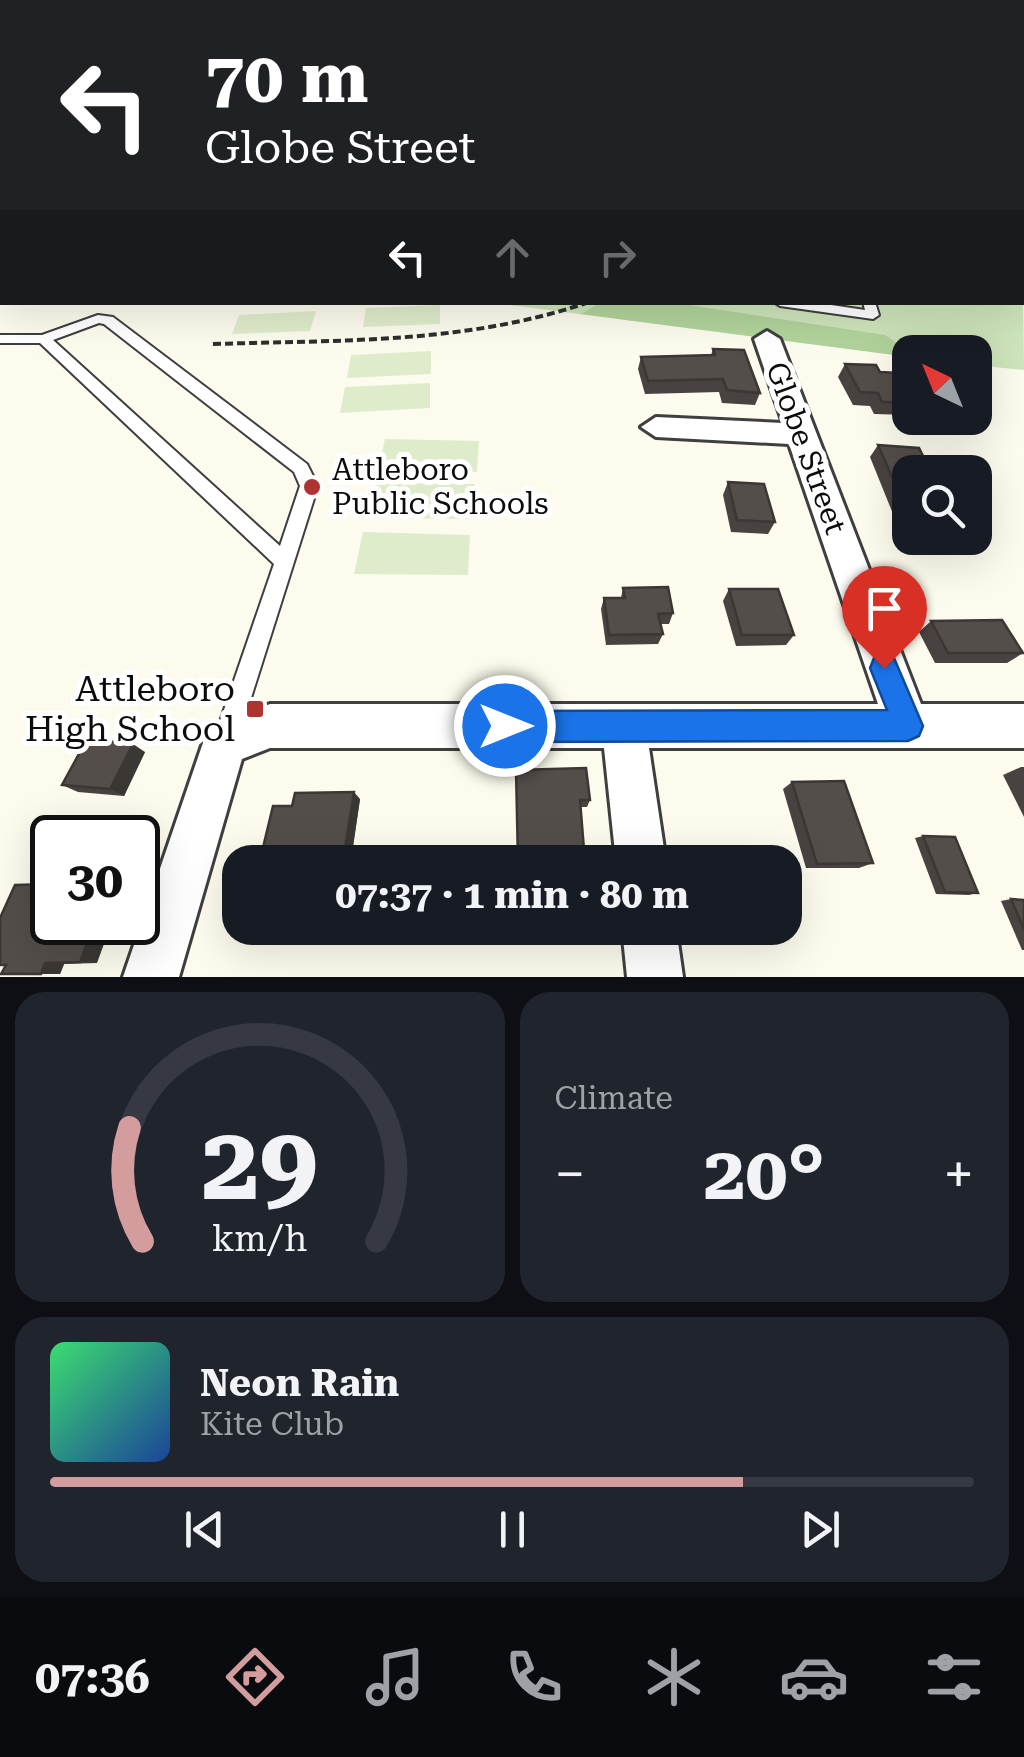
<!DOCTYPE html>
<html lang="en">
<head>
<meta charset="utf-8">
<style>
  :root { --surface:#171b24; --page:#20242c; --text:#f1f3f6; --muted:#9ea1a6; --line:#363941; --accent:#d39d9e }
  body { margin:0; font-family:"Roboto Serif",serif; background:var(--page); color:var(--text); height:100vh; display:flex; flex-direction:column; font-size:38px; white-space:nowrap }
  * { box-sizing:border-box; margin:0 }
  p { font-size:32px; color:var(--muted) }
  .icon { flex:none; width:55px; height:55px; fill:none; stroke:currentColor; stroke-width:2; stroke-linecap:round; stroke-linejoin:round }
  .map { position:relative; height:977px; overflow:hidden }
  .details { display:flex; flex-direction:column; gap:15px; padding:15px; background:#0d0f14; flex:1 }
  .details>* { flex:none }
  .top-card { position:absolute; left:0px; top:0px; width:1025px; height:305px; box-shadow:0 10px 40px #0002; background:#202124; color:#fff; overflow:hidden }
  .needle { width:65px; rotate:317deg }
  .controls { position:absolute; left:892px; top:335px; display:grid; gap:20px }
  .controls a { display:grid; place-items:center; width:100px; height:100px; border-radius:20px; background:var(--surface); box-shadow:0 10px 40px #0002; font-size:50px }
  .speed { position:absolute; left:30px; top:815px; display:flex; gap:20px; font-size:50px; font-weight:700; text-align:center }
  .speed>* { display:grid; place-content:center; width:130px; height:130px; border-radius:50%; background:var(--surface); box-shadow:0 10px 40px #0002; line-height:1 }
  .speed .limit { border:5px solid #111; border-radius:15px; background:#fff; color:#111 }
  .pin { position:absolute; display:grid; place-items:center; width:85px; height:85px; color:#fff; margin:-102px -42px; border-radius:50% 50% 50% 0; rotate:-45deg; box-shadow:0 0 10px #0007 }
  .pin .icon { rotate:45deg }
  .me { position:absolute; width:110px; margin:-55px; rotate:90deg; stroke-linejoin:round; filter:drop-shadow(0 0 8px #0008) }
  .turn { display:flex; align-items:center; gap:35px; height:210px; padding:0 40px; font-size:45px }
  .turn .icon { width:130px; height:130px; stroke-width:2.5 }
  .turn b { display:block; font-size:70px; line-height:85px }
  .lanes { display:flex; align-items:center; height:95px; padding:0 40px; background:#0003; justify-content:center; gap:50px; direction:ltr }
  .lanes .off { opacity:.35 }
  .big { font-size:75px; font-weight:700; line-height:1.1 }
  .details .widget { flex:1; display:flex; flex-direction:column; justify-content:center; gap:15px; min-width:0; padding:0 35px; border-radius:30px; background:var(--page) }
  .details .dial { align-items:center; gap:0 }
  .dial svg { height:260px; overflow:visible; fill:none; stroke:var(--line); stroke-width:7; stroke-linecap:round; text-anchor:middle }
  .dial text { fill:var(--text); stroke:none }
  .song { display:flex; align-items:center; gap:30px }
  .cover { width:120px; height:120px; border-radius:15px; background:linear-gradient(135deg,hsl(140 70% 55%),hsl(220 70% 35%)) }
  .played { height:10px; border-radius:5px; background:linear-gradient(90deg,var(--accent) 75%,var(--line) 75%) }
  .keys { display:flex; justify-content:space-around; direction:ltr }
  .heat { display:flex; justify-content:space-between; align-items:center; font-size:55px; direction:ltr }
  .details .tiles { flex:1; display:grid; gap:15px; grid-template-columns:1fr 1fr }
  .widget:last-child { grid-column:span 2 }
  .trip { position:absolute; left:222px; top:845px; width:580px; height:100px; border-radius:30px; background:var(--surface); box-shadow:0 10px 40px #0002; font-weight:700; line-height:100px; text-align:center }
  .tab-bar { display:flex; height:160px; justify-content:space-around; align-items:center; background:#090b0e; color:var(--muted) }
  .tab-bar .icon { width:70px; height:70px }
  .tab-bar .current { color:var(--accent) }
  .tab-bar b { font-size:45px; color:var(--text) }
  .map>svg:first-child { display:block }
  .green { fill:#cee4ba }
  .forest { fill:#b1d39b }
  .pitch { fill:#dfeccb }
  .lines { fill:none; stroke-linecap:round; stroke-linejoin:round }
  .lane-casing { stroke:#3f3f3f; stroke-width:4 }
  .street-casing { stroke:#3f3f3f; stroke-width:6 }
  .path { stroke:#2e2e2e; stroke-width:4; stroke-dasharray:8 4; stroke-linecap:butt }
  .lane { fill:#fff; fill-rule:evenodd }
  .street { fill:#fff; fill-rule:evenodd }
  .wall { fill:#484340 }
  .shaded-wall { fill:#3b3734 }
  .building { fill:#544e4a; stroke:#3b3734; stroke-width:2.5 }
  .route { fill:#1a73e8; stroke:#114b97; stroke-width:2.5 }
  .poi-dot { fill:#ae3432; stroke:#fff; stroke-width:4 }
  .labels { text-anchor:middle; stroke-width:10; stroke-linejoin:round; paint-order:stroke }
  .street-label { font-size:30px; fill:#0c0c0c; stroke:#fff }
  .poi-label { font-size:30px; fill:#0c0c0c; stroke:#fff; text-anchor:start }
  .near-poi-label { font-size:35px; fill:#0c0c0c; stroke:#fff; text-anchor:end }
</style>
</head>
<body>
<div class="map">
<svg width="1024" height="977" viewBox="0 0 1024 977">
  <rect width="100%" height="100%" fill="#fdfbed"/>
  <polygon class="green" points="1023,290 1024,370 975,365 975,352 910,352 910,357 495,303 1022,302"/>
  <polygon class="forest" points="600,303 675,303 885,335 910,352 910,357 581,314"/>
  <g class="pitch">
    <polygon points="440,305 440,324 363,327 366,308"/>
    <polygon points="316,311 310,331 232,334 239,315"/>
    <polygon points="431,351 431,374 347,378 351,355"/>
    <polygon points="430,383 430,408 340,413 345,387"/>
    <polygon points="385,439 479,441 477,472 378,471"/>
    <polygon points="376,483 475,484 472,519 367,518"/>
    <polygon points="363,532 470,535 468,575 354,574"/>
  </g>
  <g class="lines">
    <defs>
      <g id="lane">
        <rect x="1022" y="165" width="2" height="6"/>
        <polygon points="774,302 811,302 865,310 863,302 875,302 879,315 873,319 780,306"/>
        <path d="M98 315 113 317 307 464 318 486 238 739 235 748 226 751 217 748 214 739 274 564 40 343H0V335H42ZM99 323 104 324 294 472 300 486 280 546 53 340Z"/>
      </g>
      <g id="street">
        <polygon points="767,331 780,339 921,704 1024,704 1024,748 649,748 666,862 616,862 604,748 270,748 242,759 179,977 123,977 208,728 270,704 878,704 789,444 656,437 641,427 656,417 783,423 754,339"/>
        <polygon points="622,928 676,928 683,977 627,977"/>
      </g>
    </defs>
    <use href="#lane" class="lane-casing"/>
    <use href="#street" class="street-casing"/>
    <path class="path" d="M213 344C341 340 467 344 589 302"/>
    <use href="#lane" class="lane"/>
    <use href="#street" class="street"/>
  </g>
  <g class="wall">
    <polygon points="713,349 760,393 755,405 722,403 719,392 645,394 638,369 641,357 711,355"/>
    <polygon points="845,364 880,372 910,391 910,413 909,415 874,414 870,406 853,405 838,377"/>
    <polygon points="878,445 910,472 910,538 956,538 958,543 947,554 908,551 870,457"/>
    <polygon points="728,482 775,522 768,534 731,532 723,495"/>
    <polygon points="623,588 673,613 669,624 661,624 663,634 658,644 606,645 601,609 604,598 621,598"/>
    <polygon points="729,589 794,635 786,645 736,646 723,601"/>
    <polygon points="931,621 1023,653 1007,663 935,663 919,632"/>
    <polygon points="145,752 124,796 78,792 62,785"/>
    <polygon points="1021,767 1024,767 1024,817 1003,775"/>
    <polygon points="516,770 590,800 587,807 581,807"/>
    <polygon points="792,782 873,863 859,868 806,868 783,789"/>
    <polygon points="360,799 351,860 270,861 261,856 292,806"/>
    <polygon points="923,836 978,893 969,895 936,894 915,838"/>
    <polygon points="1011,899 1024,900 1024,950 1022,950 1001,901"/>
    <polygon points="0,918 97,963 64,964 60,974 1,974 5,966 0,966"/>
    <polygon points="362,928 424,928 423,941 367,940 361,938"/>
  </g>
  <g class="shaded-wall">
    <polygon points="133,744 145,752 124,796 110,789"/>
    <polygon points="354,792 360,799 351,860 344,855"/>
    <polygon points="95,922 112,922 97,963 80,962"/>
    <polygon points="420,928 424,928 423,941 419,939"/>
    <polygon points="45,963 64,964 60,974 41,974"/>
  </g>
  <g class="building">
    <polygon points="713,349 744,350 760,393 727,390 723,379 648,381 641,357 715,355"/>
    <polygon points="845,364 876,365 880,372 898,373 910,391 910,402 882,402 878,393 860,392"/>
    <polygon points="878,445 919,448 931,472 910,472 910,519"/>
    <polygon points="728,482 764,484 775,522 737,520"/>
    <polygon points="918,538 956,538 958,543 919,539"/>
    <polygon points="668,587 673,613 658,614 663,634 609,635 604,598 625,598 623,588"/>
    <polygon points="729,589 778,589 794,635 742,635"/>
    <polygon points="1002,620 1023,653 948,653 931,621"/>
    <polygon points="87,739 133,744 110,789 62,785"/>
    <polygon points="586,768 590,800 580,800 585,862 518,862 516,770"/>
    <polygon points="844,781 873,863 817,864 792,782"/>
    <polygon points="354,792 344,855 261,856 273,806 292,806 295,793"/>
    <polygon points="923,836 955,837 978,893 945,892"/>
    <polygon points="52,884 52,922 95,922 80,962 45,963 41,974 1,974 6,965 0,965 0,918 15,885"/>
    <polygon points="1011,899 1024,900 1024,929"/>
    <polygon points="362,928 420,928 419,939 361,938"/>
  </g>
  <linearGradient id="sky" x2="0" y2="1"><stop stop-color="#94c2eb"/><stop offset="0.55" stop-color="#fefdf7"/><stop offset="1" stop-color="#fefdf7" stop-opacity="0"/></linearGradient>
  <rect width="1024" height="302" fill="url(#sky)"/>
  <polygon class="route" points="884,654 894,658 923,726 919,736 908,741 505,742 494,737 490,726 494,715 505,711 887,710 870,668 874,658"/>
  <g class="poi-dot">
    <circle cx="312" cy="487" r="10"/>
    <rect x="245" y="699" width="20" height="20" rx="5"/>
  </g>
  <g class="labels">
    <g class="street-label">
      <text transform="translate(806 448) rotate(70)" y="10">Globe Street</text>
    </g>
    <g class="poi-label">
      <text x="332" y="480">Attleboro<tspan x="332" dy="34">Public Schools</tspan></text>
    </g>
    <g class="near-poi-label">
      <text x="235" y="701">Attleboro<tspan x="235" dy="40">High School</tspan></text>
    </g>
  </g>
</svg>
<div class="controls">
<a><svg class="needle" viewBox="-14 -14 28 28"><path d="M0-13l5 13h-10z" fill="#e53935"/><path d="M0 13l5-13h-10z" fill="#9ea1a6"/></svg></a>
<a><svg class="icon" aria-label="search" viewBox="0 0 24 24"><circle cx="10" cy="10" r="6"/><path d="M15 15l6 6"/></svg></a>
</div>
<div class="speed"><div class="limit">30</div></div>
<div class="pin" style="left:884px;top:668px;background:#d93025"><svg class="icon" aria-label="arrive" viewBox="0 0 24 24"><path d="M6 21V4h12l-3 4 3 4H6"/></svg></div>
<svg class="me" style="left:505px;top:726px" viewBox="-20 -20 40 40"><circle r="17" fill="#1a73e8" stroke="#fff" stroke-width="3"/><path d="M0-11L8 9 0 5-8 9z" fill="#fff"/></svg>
<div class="trip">07:37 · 1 min · 80 m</div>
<div class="top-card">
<div class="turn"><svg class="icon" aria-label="left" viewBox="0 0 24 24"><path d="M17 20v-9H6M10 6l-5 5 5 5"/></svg><div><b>70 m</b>Globe Street</div></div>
<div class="lanes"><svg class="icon" aria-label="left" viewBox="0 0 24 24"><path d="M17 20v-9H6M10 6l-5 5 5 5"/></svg><svg class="icon off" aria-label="ahead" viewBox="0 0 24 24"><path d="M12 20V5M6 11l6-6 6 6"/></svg><svg class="icon off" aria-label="right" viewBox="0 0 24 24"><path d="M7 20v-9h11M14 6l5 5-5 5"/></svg></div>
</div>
</div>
<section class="details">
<div class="tiles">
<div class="widget dial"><svg viewBox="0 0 100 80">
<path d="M14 69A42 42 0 1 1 86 69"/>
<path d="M14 69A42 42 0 0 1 10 34" stroke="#d39d9e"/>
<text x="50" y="56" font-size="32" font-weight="700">29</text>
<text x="50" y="72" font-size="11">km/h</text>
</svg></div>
<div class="widget"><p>Climate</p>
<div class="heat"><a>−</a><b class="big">20°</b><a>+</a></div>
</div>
<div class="widget">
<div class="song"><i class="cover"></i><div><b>Neon Rain</b><p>Kite Club</p></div></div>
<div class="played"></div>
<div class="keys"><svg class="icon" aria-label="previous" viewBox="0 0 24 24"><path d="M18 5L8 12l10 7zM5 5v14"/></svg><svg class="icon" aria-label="pause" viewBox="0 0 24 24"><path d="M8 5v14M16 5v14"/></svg><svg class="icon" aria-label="next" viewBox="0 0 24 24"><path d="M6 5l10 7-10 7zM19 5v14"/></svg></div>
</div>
</div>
</section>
<nav class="tab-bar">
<b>07:36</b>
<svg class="icon current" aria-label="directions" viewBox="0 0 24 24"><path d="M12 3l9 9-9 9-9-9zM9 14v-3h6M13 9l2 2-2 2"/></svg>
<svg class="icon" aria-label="music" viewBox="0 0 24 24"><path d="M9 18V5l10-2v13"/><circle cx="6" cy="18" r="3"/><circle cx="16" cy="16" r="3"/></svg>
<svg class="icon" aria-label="phone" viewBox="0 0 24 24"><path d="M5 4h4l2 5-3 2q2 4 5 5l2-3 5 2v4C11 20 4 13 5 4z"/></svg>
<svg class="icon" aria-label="climate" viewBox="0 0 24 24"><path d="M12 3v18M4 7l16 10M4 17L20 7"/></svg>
<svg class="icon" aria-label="car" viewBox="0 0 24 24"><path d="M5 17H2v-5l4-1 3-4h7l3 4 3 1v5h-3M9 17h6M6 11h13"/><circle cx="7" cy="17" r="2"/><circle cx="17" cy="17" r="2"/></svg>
<svg class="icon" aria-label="filters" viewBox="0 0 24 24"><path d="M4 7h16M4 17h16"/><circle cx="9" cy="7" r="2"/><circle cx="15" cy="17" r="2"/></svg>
</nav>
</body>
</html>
